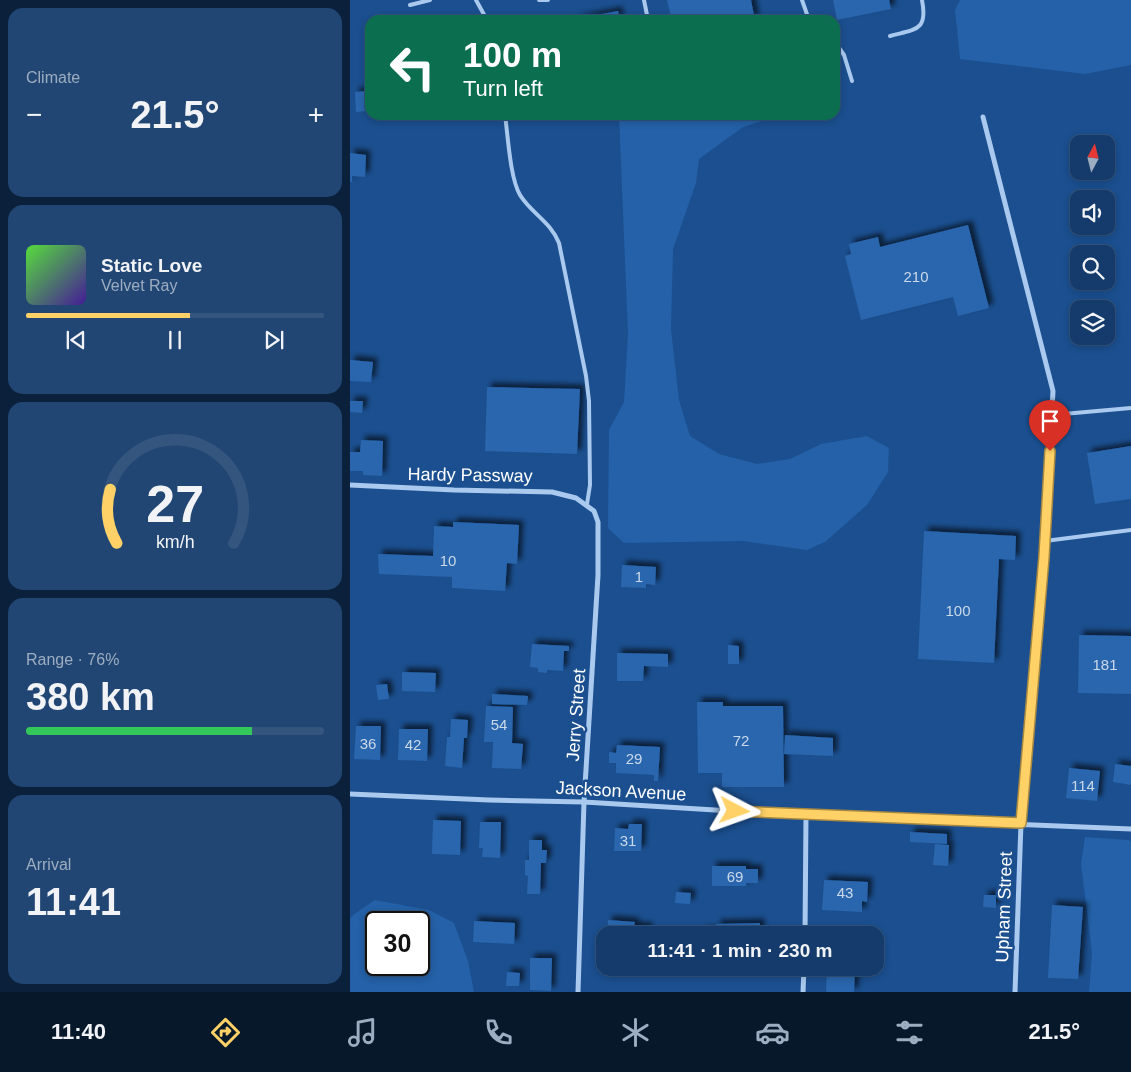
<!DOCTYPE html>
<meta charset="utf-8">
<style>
:root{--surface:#143b6b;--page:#214673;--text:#f1f3f6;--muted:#9dadc1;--line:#33557e;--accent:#ffd166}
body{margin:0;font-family:Arial,sans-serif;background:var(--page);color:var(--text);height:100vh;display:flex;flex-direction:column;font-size:19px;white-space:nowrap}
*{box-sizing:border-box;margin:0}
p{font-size:16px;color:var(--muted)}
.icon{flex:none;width:28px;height:28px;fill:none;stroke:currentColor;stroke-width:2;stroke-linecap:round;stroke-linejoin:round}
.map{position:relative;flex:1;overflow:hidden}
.drawer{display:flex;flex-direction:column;gap:8px;padding:8px;background:#0b203b;width:350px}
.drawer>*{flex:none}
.banner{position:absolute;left:15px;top:15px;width:475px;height:105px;border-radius:15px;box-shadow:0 2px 8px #0003,0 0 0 1px var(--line);background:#0b6e4f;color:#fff;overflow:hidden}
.needle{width:32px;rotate:7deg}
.tools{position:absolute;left:720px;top:135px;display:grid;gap:10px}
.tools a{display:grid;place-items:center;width:45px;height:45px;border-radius:10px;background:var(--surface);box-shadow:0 2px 8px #0003,0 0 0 1px var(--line);font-size:25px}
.speed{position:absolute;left:15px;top:911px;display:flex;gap:10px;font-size:25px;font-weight:700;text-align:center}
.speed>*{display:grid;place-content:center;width:65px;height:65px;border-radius:50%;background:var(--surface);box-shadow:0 2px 8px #0003,0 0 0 1px var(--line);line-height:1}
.speed .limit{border:2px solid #111;border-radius:8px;background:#fff;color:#111}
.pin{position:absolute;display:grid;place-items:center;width:42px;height:42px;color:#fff;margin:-51px -21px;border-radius:50% 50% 50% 0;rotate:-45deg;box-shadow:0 0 5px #0007}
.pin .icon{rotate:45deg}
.me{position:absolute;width:55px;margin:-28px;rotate:94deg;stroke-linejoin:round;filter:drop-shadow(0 0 4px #0008)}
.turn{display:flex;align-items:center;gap:18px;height:105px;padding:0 15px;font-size:22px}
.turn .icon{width:65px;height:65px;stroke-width:2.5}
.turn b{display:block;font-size:35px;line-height:42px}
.big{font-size:38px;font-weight:800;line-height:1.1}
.drawer .tile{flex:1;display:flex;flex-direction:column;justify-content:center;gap:8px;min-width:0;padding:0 18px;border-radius:15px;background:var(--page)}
.drawer .dial{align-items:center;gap:0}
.dial svg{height:130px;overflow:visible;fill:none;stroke:var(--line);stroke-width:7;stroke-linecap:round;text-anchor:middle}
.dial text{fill:var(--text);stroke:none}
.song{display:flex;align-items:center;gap:15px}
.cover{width:60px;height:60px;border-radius:8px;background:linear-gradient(135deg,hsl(110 70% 55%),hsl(260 70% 35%))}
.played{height:5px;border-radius:2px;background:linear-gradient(90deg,var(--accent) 55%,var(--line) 55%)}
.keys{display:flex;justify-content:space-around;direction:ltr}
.heat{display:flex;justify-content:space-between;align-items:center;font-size:28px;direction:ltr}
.charge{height:8px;border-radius:4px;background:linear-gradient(90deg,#34c759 76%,var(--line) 0)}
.trip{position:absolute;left:246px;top:926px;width:288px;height:50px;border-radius:15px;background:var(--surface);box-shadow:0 2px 8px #0003,0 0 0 1px var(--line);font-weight:800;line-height:50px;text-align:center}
.dock{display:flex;height:80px;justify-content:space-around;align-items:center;background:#08182b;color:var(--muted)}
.dock .icon{width:35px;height:35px}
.dock .active{color:var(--accent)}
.dock b{font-size:22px;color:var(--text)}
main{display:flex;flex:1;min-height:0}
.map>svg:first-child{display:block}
.green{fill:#2461a8;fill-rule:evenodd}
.building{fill:#2a66ad;filter:url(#shadow)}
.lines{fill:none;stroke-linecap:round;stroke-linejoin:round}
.lane{stroke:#a9c9ee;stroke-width:4}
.street{stroke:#a9c9ee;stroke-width:5}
.route-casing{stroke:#a68842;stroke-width:12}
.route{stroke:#ffd166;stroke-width:9}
.labels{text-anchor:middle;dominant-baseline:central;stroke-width:5;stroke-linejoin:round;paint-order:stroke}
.number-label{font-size:15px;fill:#cad9ea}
.street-label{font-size:18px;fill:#fff;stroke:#1b4f8f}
</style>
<main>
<section class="drawer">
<div class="tile"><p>Climate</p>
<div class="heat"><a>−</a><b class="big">21.5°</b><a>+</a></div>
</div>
<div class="tile">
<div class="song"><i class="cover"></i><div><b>Static Love</b><p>Velvet Ray</p></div></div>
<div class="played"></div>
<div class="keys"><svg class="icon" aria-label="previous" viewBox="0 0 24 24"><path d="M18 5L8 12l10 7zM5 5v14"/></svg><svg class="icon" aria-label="pause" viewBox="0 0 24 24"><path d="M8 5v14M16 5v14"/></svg><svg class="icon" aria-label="next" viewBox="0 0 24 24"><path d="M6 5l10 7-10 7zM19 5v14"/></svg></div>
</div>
<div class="tile dial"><svg viewBox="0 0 100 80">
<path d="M14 69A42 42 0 1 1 86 69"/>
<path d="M14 69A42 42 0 0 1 10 36" stroke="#ffd166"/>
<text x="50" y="56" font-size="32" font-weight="700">27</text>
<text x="50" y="72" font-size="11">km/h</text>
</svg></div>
<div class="tile"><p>Range · 76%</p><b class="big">380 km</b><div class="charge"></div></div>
<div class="tile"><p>Arrival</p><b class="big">11:41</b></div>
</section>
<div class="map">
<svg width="781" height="992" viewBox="0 0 781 992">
<defs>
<filter id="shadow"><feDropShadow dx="4.5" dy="-4.5" stdDeviation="2.5" flood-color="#0009"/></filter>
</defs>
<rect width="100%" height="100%" fill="#1b4f8f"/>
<path class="green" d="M610 0H781V65L735 74 610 59 605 10Z
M269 115H431L393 127 349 159 346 183 323 249 321 330 329 400 340 436 369 454 407 464 440 459 471 444 517 436 539 448 538 472 517 505 475 542 457 550 393 541 274 543 258 528 259 430 274 402 278 333Z
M735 837 779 840 781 842V992H739L742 953 731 864Z
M25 900 79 910 104 923 118 961 124 992H0V919L3 915ZM26 922H69V965H26Z"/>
<path class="building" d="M317 0H401L405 20H322Z
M483 0H539L541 9 487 20Z
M268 11 270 20H225V19Z
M16 91 17 111 6 112 5 92Z
M0 153 16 155 15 177 2 176V182H0Z
M618 225 639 308 608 316 603 297 511 320 495 256 501 254 499 244 528 237 530 247Z
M0 360 23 362 21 382 0 381Z
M137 387 230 389 227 454 135 451Z
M0 401H13L12 413 0 412Z
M11 440 33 441 32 476 13 475V471H0V452H10Z
M781 446V499L745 504 737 453Z
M103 522 169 525 167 564 157 563 155 591 102 588V577L29 574 28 554 83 556 84 526 103 527Z
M574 531 666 536 665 560 649 559 644 663 568 659Z
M272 565 306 567 305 585 296 584V588L271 587Z
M729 635 781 636V694L728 693Z
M182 644 219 646V651H214L213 671 197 670V673L188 672V668L180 667Z
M378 645 389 646V664H378Z
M267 653 318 654V667L294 666 293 681H267Z
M52 672 86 673 85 692 52 691Z
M37 684 39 699 28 700 26 685Z
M142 694 178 696 177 705 142 704Z
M347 702H373V706H433L434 787H372V773H348Z
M136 706 163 707 162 743 173 744 171 769 142 768 143 742H134Z
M101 719 118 720 117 738H114L112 768 95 766 97 737H100Z
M6 726H31L30 760 4 759Z
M49 729H78L77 761 48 760Z
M435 735 483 738V756L434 754Z
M267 745 310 747 308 781H304V775L266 773V763H259V752L266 753Z
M765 764 781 766V785L763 782Z
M719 768 750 771 747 801 716 798Z
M83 820 111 821 110 855 82 854Z
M130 822H151L150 858 132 857 133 848H129Z
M279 824H292L291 851H264L265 828 278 829Z
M560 832 597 834V844L560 842Z
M179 840H192V850H197L196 863H191L190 894H177L178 876 175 875V860H179Z
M585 844 599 845 598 866 583 865Z
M362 866H396V869H408V883H396V886H362Z
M474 880 518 882 517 902 512 901V912L472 910Z
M326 892 341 893 340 904 325 903Z
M634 895H646V908L633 907Z
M702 905 733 907 728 979 698 978Z
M258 920 285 922 284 926 298 927V935H257Z
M124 921 165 923 164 944 123 942Z
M410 923V935H350V931H367L366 924Z
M180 958H202L201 991 180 990Z
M477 969 505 971 504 992H476Z
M157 972 170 973 169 986H156Z"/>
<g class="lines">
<path class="lane" d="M126 0 137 20
M189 0H198
M294 0 298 20
M452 0 459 20
M60 5 80 0
M540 36C566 29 578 31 572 0
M485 42 494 55 502 81
M155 115C158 136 160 178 170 195 181 213 201 222 209 243L236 376 239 401 240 485 237 504
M702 415 781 408
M695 541 781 530"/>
<path class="street" d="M633 117 703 391 694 557 671 823 665 992
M0 485 104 490 202 492 226 498 244 511 248 522V575L234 802 228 992
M0 794 139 800 234 802 449 815 781 829
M455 935 456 815
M453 992 454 968"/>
</g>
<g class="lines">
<g class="route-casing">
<path id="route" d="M385 811 671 823 694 557 700 451"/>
</g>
<use href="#route" class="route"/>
</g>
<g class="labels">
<g class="number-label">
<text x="566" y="276">210</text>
<text x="98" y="560">10</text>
<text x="289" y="576">1</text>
<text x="608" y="610">100</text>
<text x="755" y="664">181</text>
<text x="149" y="724">54</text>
<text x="391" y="740">72</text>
<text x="18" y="743">36</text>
<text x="63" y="744">42</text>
<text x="284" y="758">29</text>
<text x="733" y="785">114</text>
<text x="278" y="840">31</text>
<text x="385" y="876">69</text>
<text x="495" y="892">43</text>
</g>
<g class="street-label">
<text transform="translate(120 475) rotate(1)">Hardy Passway</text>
<text transform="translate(226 715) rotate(-86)">Jerry Street</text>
<text transform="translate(271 791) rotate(3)">Jackson Avenue</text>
<text transform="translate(654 907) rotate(-88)">Upham Street</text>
</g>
</g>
</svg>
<div class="tools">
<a><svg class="needle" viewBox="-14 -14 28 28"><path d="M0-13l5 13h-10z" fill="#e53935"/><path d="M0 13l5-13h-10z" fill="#9dadc1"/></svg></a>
<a><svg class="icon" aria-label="sound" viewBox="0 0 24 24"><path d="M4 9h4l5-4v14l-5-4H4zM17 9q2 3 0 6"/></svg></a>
<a><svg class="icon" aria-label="search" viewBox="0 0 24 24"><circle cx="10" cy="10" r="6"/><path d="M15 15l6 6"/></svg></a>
<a><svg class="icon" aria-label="layers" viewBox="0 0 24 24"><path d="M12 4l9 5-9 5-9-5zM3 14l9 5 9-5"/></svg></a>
</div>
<div class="speed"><div class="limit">30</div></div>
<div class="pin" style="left:700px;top:451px;background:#d93025"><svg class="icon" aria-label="arrive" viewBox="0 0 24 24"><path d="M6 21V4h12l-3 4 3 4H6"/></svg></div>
<svg class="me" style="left:385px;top:811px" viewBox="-20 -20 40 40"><path d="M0-17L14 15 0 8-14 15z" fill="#ffd166" stroke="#fff" stroke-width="4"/></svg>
<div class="trip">11:41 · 1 min · 230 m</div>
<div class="banner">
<div class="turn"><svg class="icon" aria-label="left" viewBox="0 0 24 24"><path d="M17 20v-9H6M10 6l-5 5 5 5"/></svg><div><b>100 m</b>Turn left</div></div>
</div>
</div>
</main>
<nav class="dock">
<b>11:40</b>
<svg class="icon active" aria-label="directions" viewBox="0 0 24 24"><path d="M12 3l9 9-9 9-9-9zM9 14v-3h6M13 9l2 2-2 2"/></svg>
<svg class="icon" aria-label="music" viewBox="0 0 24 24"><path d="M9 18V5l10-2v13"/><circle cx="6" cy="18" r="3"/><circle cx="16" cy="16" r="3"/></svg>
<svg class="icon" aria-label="phone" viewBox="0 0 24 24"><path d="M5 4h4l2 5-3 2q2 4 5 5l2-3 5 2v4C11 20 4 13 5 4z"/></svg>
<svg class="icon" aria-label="climate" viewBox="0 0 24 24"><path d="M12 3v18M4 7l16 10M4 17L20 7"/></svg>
<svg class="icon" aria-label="car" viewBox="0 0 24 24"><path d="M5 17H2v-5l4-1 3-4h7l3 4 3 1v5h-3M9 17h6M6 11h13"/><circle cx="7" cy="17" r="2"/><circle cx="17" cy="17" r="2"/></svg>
<svg class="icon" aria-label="filters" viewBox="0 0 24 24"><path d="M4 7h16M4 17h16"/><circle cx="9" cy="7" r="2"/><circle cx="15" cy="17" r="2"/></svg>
<b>21.5°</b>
</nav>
